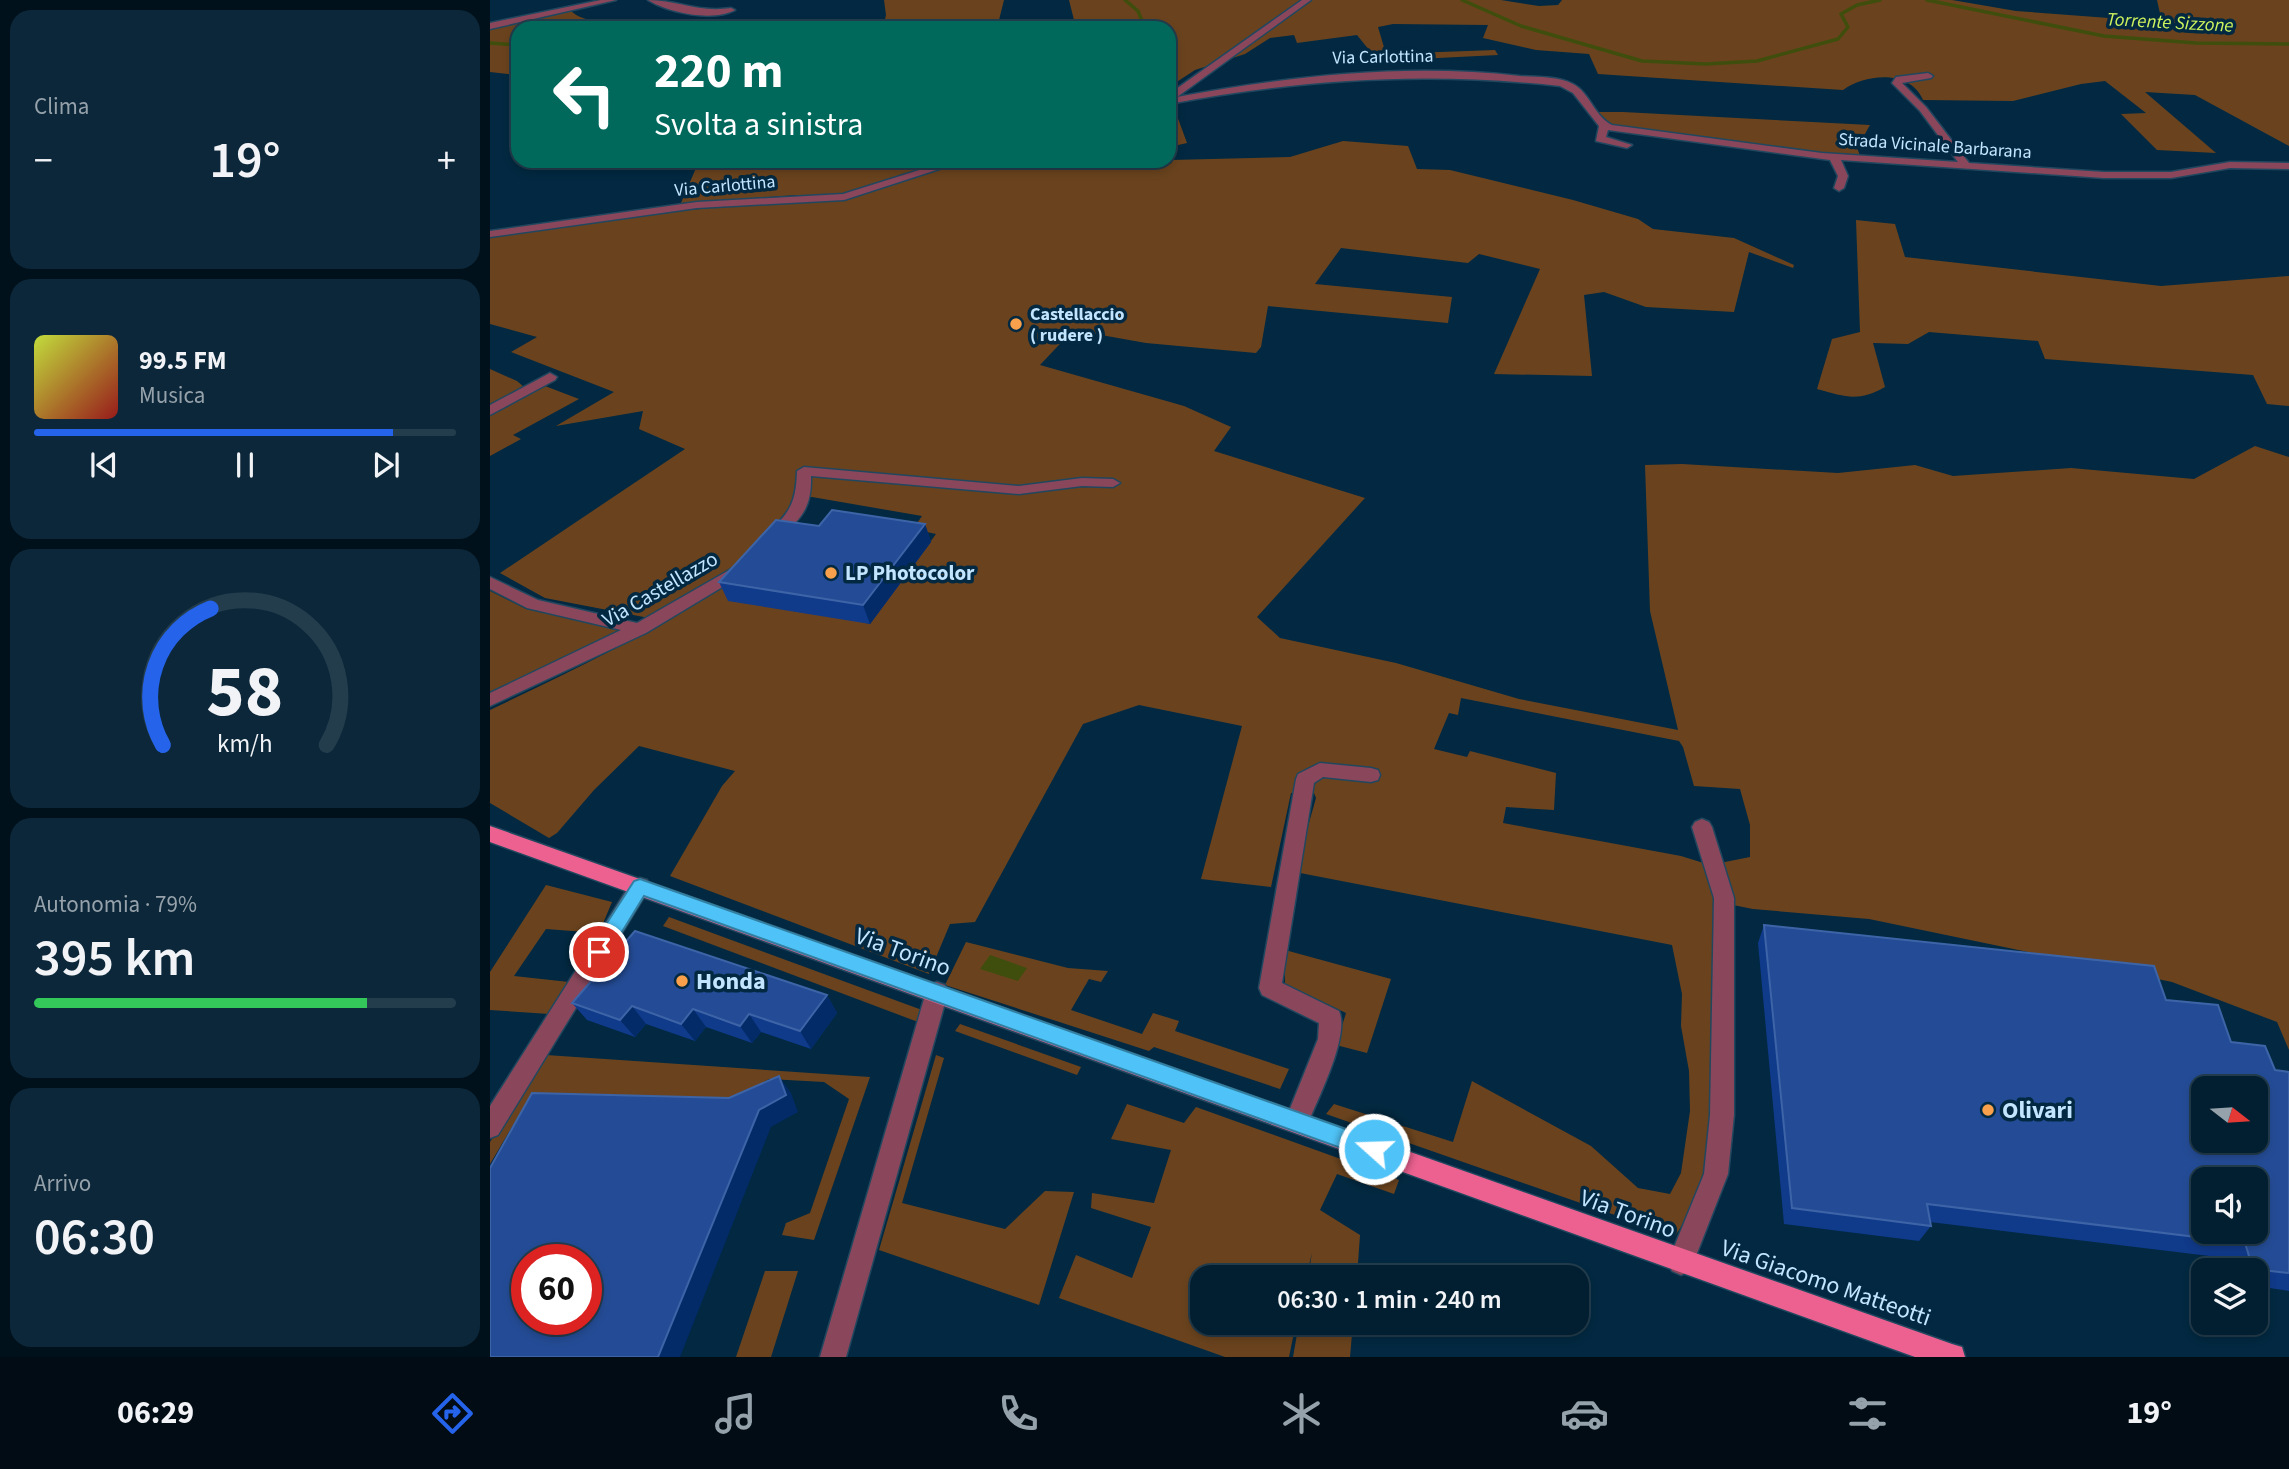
<!DOCTYPE html>
<html lang="it">
<meta charset="utf-8">
<style>
:root{--surface:#021f31;--page:#0c2739;--text:#f1f3f6;--muted:#96a2ab;--line:#233d4d;--accent:#2563eb}
body{margin:0;font-family:"Source Sans 3",sans-serif;background:var(--page);color:var(--text);height:100vh;display:flex;flex-direction:column;font-size:26px;white-space:nowrap}
*{box-sizing:border-box;margin:0}
p{font-size:23px;color:var(--muted)}
.icon{flex:none;width:38px;height:38px;fill:none;stroke:currentColor;stroke-width:2;stroke-linecap:round;stroke-linejoin:round}
.map{position:relative;flex:1;overflow:hidden}
.drawer{display:flex;flex-direction:column;gap:10px;padding:10px;background:#01111b;width:490px}
.drawer>*{flex:none}
.banner{position:absolute;left:21px;top:21px;width:665px;height:147px;border-radius:21px;box-shadow:0 4px 10px #0003,0 0 0 2px var(--line);background:#00695c;color:#fff;overflow:hidden}
.needle{width:46px;rotate:107deg}
.fabs{position:absolute;left:1701px;top:1076px;display:grid;gap:14px}
.fabs a{display:grid;place-items:center;width:77px;height:77px;border-radius:14px;background:var(--surface);box-shadow:0 4px 10px #0003,0 0 0 2px var(--line);font-size:35px}
.speed{position:absolute;left:21px;top:1244px;display:flex;gap:14px;font-size:35px;font-weight:700;text-align:center}
.speed>*{display:grid;place-content:center;width:91px;height:91px;border-radius:50%;background:var(--surface);box-shadow:0 4px 10px #0003,0 0 0 2px var(--line);line-height:1}
.speed .limit{border:10px solid #d22;background:#fff;color:#111}
.pin{position:absolute;display:grid;place-items:center;width:60px;height:60px;color:#fff;margin:-30px;border:4px solid #fff;border-radius:50%;box-shadow:0 2px 7px #0007}
.me{position:absolute;width:77px;margin:-38px;rotate:290deg;stroke-linejoin:round;filter:drop-shadow(0 0 5px #0008)}
.turn{display:flex;align-items:center;gap:24px;height:147px;padding:0 28px;font-size:32px}
.turn .icon{width:91px;height:91px;stroke-width:2.5}
.turn b{display:block;font-size:49px;line-height:60px}
.big{font-size:52px;font-weight:600;line-height:1.1}
.drawer .tile{flex:1;display:flex;flex-direction:column;justify-content:center;gap:10px;min-width:0;padding:0 24px;border-radius:21px;background:var(--page)}
.drawer .dial{align-items:center;gap:0}
.dial svg{height:182px;overflow:visible;fill:none;stroke:var(--line);stroke-width:7;stroke-linecap:round;text-anchor:middle}
.dial text{fill:var(--text);stroke:none}
.song{display:flex;align-items:center;gap:21px}
.cover{width:84px;height:84px;border-radius:10px;background:linear-gradient(135deg,hsl(70 70% 55%),hsl(0 70% 35%))}
.played{height:7px;border-radius:4px;background:linear-gradient(90deg,var(--accent) 85%,var(--line) 85%)}
.keys{display:flex;justify-content:space-around;direction:ltr}
.heat{display:flex;justify-content:space-between;align-items:center;font-size:38px;direction:ltr}
.charge{height:10px;border-radius:5px;background:linear-gradient(90deg,#34c759 79%,var(--line) 0)}
.trip{position:absolute;left:700px;top:1265px;width:399px;height:70px;border-radius:21px;background:var(--surface);box-shadow:0 4px 10px #0003,0 0 0 2px var(--line);font-weight:600;line-height:70px;text-align:center}
.tab-bar{display:flex;height:112px;justify-content:space-around;align-items:center;background:#010c14;color:var(--muted)}
.tab-bar .icon{width:49px;height:49px}
.tab-bar .selected{color:var(--accent)}
.tab-bar b{font-size:32px;color:var(--text)}
main{display:flex;flex:1;min-height:0}
.map>svg:first-child{display:block}
.green{fill:#6a431e;fill-rule:evenodd}
.water{fill:#3f4e0c}
.lines{fill:none;stroke-linecap:round;stroke-linejoin:round}
.stream{stroke:#3f4e0c;stroke-width:3.5}
.minor-casing{stroke:#21475f;stroke-width:3}
.major-casing{stroke:#21475f;stroke-width:3}
.minor{fill:#8a475b;fill-rule:evenodd}
.major{fill:#ec6190;fill-rule:evenodd}
.wall{fill:#103a8a}
.shaded-wall{fill:#032b67}
.building{fill:#244c96;stroke:#3d64a7;stroke-width:2;fill-rule:evenodd}
.route{fill:#4fc3f7;stroke:#337fa1;stroke-width:2}
.poi-dot{fill:#f8a04b;stroke:#022941;stroke-width:2.5}
.labels{text-anchor:middle;dominant-baseline:central;stroke-width:7;stroke-linejoin:round;paint-order:stroke}
.far-street-label{font-size:18px;fill:#c3e5ff;stroke:#022941}
.far-poi-label{font-size:18px;font-weight:bold;fill:#c3e5ff;stroke:#022941;text-anchor:start}
.far-water-label{font-size:19px;font-style:italic;fill:#cef35e;stroke:#022941}
.poi-label{font-size:21px;font-weight:bold;fill:#c3e5ff;stroke:#022941;text-anchor:start}
.street-label{font-size:21px;fill:#c3e5ff;stroke:#022941}
.near-street-label{font-size:24px;fill:#c3e5ff;stroke:#022941}
.near-poi-label{font-size:24px;font-weight:bold;fill:#c3e5ff;stroke:#022941;text-anchor:start}
</style>
<main>
<section class="drawer">
<div class="tile"><p>Clima</p>
<div class="heat"><a>−</a><b class="big">19°</b><a>+</a></div>
</div>
<div class="tile">
<div class="song"><i class="cover"></i><div><b>99.5 FM</b><p>Musica</p></div></div>
<div class="played"></div>
<div class="keys"><svg class="icon" aria-label="previous" viewBox="0 0 24 24"><path d="M18 5L8 12l10 7zM5 5v14"/></svg><svg class="icon" aria-label="pause" viewBox="0 0 24 24"><path d="M8 5v14M16 5v14"/></svg><svg class="icon" aria-label="next" viewBox="0 0 24 24"><path d="M6 5l10 7-10 7zM19 5v14"/></svg></div>
</div>
<div class="tile dial"><svg viewBox="0 0 100 80">
<path d="M14 69A42 42 0 1 1 86 69"/>
<path d="M14 69A42 42 0 0 1 35 9" stroke="#2563eb"/>
<text x="50" y="56" font-size="32" font-weight="700">58</text>
<text x="50" y="72" font-size="11">km/h</text>
</svg></div>
<div class="tile"><p>Autonomia · 79%</p><b class="big">395 km</b><div class="charge"></div></div>
<div class="tile"><p>Arrivo</p><b class="big">06:30</b></div>
</section>
<div class="map">
<svg width="1799" height="1357" viewBox="0 0 1799 1357">
<rect width="100%" height="100%" fill="#022941"/>
<path class="green" d="M394 0H514L507 28H393L396 15Z
M579 0H1011L1049 6 1068 5 1072 0H1462L1526 11 1632 19 1673 27 1667 0H1799V146L1705 95 1655 92 1726 153 1667 150 1631 114 1656 113 1615 81 1591 84 1523 101 1433 100C1420 69 1375 74 1353 90L1108 74 1099 54 1046 50 993 38 998 25 903 24 888 27 896 54 1005 50 1008 55 888 61 867 35 807 43 804 35 780 38 755 54 705 70 679 87V28H586Z
M81 11C94 24 134 26 153 28H28V75L0 72V28Z
M682 102 697 143 679 147V103Z
M1099 112H1133L1380 125 1367 148 1371 158 1120 128Z
M853 141 918 146 927 169 960 170 1083 200 1148 219 1163 229 1244 238 1304 265 1303 268 1259 252 1244 312 1156 307 1114 292 1094 295 1102 376 1004 374 1050 269 989 254 978 263 851 248 825 284 962 297 958 323 778 306 771 347 766 353 656 343 583 330 550 365 694 406 741 427 724 451 875 498 767 617 790 638 906 663 1029 699 1188 730 1160 611 1155 465 1192 464 1348 473 1425 465 1463 476 1581 468 1704 479 1765 446 1799 457V1050L1787 1022 1682 982 1379 919 1263 909 1233 903 1217 1171 1206 1204 1185 1236 836 1114 844 1104 963 1142 982 1081 1101 1146 1148 1188 1180 1194 1191 1173 1200 1111 1199 1071 1191 1026 1192 994 1182 945 805 872 826 798 824 793H801L781 887 711 879 752 726 649 705 593 724 485 922 460 924 439 974 180 876 232 786 245 771 149 746 104 790 67 833 59 838 0 803V710C79 672 158 635 232 587L380 624 446 534 423 529 432 516 322 497 311 498 266 546 242 568 203 595 159 618 55 598 10 573 195 449 149 429 153 411 66 426 124 392 21 352 47 337 0 324V237L200 210 285 202 343 201 475 161H648L658 169 681 160 800 157ZM971 698 1189 741 1193 747 1204 786 1250 789 1260 825V857L1220 865 1191 856 1013 823 1016 807 1064 810 1066 773 980 751 977 757 944 749 959 713 968 715Z
M209 161H466L355 195H307L191 203Z
M1366 220 1405 224 1415 257 1671 286 1799 276V406L1777 404 1763 375 1555 359 1548 341 1439 332 1418 344 1383 343 1395 387C1368 402 1356 397 1327 389L1342 339 1370 332Z
M0 369 27 381 34 387 0 406Z
M55 386 89 399 23 435 31 439 0 456V415Z
M0 591 36 609 123 628 132 633 0 693Z
M56 885 122 902 109 933 56 929 24 976 79 982 59 1014 0 1010V972Z
M179 917 432 1010 428 1022 173 926Z
M476 942 578 968 618 971 611 982 599 979 581 1010 652 1034 663 1013 689 1021 685 1031 799 1069 790 1089 664 1047 659 1051 455 985Z
M795 950 901 979 877 1053 846 1045 856 1013 795 984Z
M470 1024 591 1067 587 1075 465 1031Z
M56 1055 380 1077 324 1240 292 1235 296 1223 320 1213 359 1099 334 1082 279 1079 245 1099 41 1095 0 1164V1142Z
M446 1055 454 1058 412 1203 515 1229 555 1191 584 1192 549 1305 389 1250Z
M637 1104 694 1123 706 1107 909 1180 904 1194 847 1174 830 1210 870 1235 867 1277H818L822 1253 816 1277 712 1278V1323H806L799 1357H735L569 1298 586 1255 642 1278 661 1227 601 1208 602 1193 664 1203 681 1150 621 1139Z
M275 1271H308L281 1357H246Z
M809 1323H863L860 1357H803Z"/>
<path class="water" d="M500 955 537 968 528 981 490 969Z"/>
<g class="lines">
<path class="stream" d="M635 0 648 11 655 28
M972 0 1031 26 1152 61 1216 64 1267 61 1348 39 1358 27 1351 14 1367 5 1390 0
M1437 0 1614 36 1706 43 1799 44
M0 43 28 45
M679 63V73"/>
<g class="minor-casing">
<path id="minor" d="M111 0H126L0 29V23Z
M158 0C188 0 208 13 241 8L245 10C223 22 179 13 158 0Z
M812 0H821L687 97C800 76 916 63 1030 76 1046 77 1068 76 1083 84 1100 93 1104 116 1122 125L1332 153 1468 162 1430 111 1402 83 1406 77 1438 73 1443 76 1441 78 1412 83 1436 107 1479 163 1614 172H1681L1740 162 1799 163V169L1740 168 1681 178H1614L1351 160 1358 176 1354 188 1349 191 1344 188 1348 176 1340 160 1118 130 1116 137 1142 145 1137 148 1106 141 1109 126 1083 93 1070 86C936 71 812 79 679 104V94Z
M458 161H474L354 200 207 208 0 237V231L207 202 353 194Z
M60 373 67 377 65 380 0 415V405Z
M314 467 529 486 592 478 623 479 630 483 623 487 592 486 529 494 321 476C322 508 311 519 288 539H278L275 536 278 533C300 512 306 503 307 471Z
M248 565 256 570 254 574 156 633 0 706V693L131 630 37 608 0 589V577L48 600 147 623Z
M830 763 881 768 888 770 890 775 888 780 881 782 833 777 824 783 792 983 849 1011C860 1035 829 1096 819 1121L815 1129 807 1132 799 1129 795 1121 828 1039 829 1023 772 995 769 988 806 779 808 774Z
M1212 819 1219 822 1222 827 1244 898V1115L1238 1174 1200 1271 1191 1275 1182 1271 1178 1262 1214 1174 1220 1115 1224 898 1202 827 1205 822Z
M150 878 157 880 160 886 157 892 8 1135 0 1138V1106L143 880Z
M447 982 455 985 458 992 356 1357H330L436 992 439 985Z"/>
</g>
<g class="major-casing">
<path id="major" d="M0 826 1462 1344 1472 1347 1475 1357H1425L0 842Z"/>
</g>
<use href="#minor" class="minor"/>
<use href="#major" class="major"/>
</g>
<path class="wall" d="M435 524 441 542 380 624 238 601 229 582 329 526Z
M1274 925 1676 1000 1785 1070 1799 1072V1291L1766 1286V1270H1740L1736 1258 1440 1222 1441 1226 1429 1241 1294 1224 1268 943Z
M337 995 347 1013 321 1049 271 1032 262 1043 216 1027 205 1041 156 1024 145 1037 97 1020 82 1003Z"/>
<path class="shaded-wall" d="M435 524 441 542 380 624 373 605Z
M337 995 347 1013 321 1049 310 1031Z
M142 1006 156 1024 145 1037 130 1020Z
M203 1009 216 1027 205 1041 191 1024Z
M259 1014 271 1032 262 1043 250 1026Z
M289 1076 301 1093 308 1112 281 1127 190 1357H168L269 1110Z"/>
<path class="building" d="M342 510 435 524 373 605 229 582 286 520 329 526Z
M1274 925 1664 966 1676 1000 1728 1005 1741 1042 1775 1046 1785 1070 1799 1072V1273L1763 1269 1755 1243 1437 1204 1441 1226 1302 1208ZM1713 1088H1766V1141H1713ZM1713 1180H1766V1232H1713Z
M145 931 337 995 310 1031 259 1014 250 1026 203 1009 191 1024 142 1006 130 1020 82 1003Z
M289 1076 296 1095 269 1110 168 1357H0V1168L42 1093 239 1098ZM37 1260H96V1320H37Z"/>
<path class="route" d="M150 879 884 1139 891 1142 895 1149 891 1157 884 1160 154 896 116 958 109 960 102 958 100 952 102 946 144 881Z"/>
<g class="poi-dot">
<circle cx="526" cy="324" r="7"/>
<circle cx="341" cy="573" r="7"/>
<circle cx="192" cy="981" r="7"/>
<circle cx="1498" cy="1110" r="7"/>
</g>
<g class="labels">
<g class="far-street-label">
<text transform="translate(893 57) rotate(-1)">Via Carlottina</text>
<text transform="translate(1445 146) rotate(4)">Strada Vicinale Barbarana</text>
<text transform="translate(235 186) rotate(-5)">Via Carlottina</text>
</g>
<g class="far-poi-label">
<text x="540" y="314">Castellaccio<tspan x="540" dy="21">( rudere )</tspan></text>
</g>
<g class="far-water-label">
<text transform="translate(1680 23) rotate(3)">Torrente Sizzone</text>
</g>
<g class="poi-label">
<text x="355" y="573">LP Photocolor</text>
</g>
<g class="street-label">
<text transform="translate(170 589) rotate(-30)">Via Castellazzo</text>
</g>
<g class="near-street-label">
<text transform="translate(413 952) rotate(20)">Via Torino</text>
<text transform="translate(1138 1214) rotate(20)">Via Torino</text>
<text transform="translate(1336 1283) rotate(19)">Via Giacomo Matteotti</text>
</g>
<g class="near-poi-label">
<text x="206" y="981">Honda</text>
<text x="1512" y="1110">Olivari</text>
</g>
</g>
</svg>
<div class="fabs">
<a><svg class="needle" viewBox="-14 -14 28 28"><path d="M0-13l5 13h-10z" fill="#e53935"/><path d="M0 13l5-13h-10z" fill="#96a2ab"/></svg></a>
<a><svg class="icon" aria-label="sound" viewBox="0 0 24 24"><path d="M4 9h4l5-4v14l-5-4H4zM17 9q2 3 0 6"/></svg></a>
<a><svg class="icon" aria-label="layers" viewBox="0 0 24 24"><path d="M12 4l9 5-9 5-9-5zM3 14l9 5 9-5"/></svg></a>
</div>
<div class="speed"><div class="limit">60</div></div>
<div class="pin" style="left:109px;top:952px;background:#d93025"><svg class="icon" aria-label="arrive" viewBox="0 0 24 24"><path d="M6 21V4h12l-3 4 3 4H6"/></svg></div>
<svg class="me" style="left:884px;top:1149px" viewBox="-20 -20 40 40"><circle r="17" fill="#4fc3f7" stroke="#fff" stroke-width="3"/><path d="M0-11L8 9 0 5-8 9z" fill="#fff"/></svg>
<div class="trip">06:30 · 1 min · 240 m</div>
<div class="banner">
<div class="turn"><svg class="icon" aria-label="left" viewBox="0 0 24 24"><path d="M17 20v-9H6M10 6l-5 5 5 5"/></svg><div><b>220 m</b>Svolta a sinistra</div></div>
</div>
</div>
</main>
<nav class="tab-bar">
<b>06:29</b>
<svg class="icon selected" aria-label="directions" viewBox="0 0 24 24"><path d="M12 3l9 9-9 9-9-9zM9 14v-3h6M13 9l2 2-2 2"/></svg>
<svg class="icon" aria-label="music" viewBox="0 0 24 24"><path d="M9 18V5l10-2v13"/><circle cx="6" cy="18" r="3"/><circle cx="16" cy="16" r="3"/></svg>
<svg class="icon" aria-label="phone" viewBox="0 0 24 24"><path d="M5 4h4l2 5-3 2q2 4 5 5l2-3 5 2v4C11 20 4 13 5 4z"/></svg>
<svg class="icon" aria-label="climate" viewBox="0 0 24 24"><path d="M12 3v18M4 7l16 10M4 17L20 7"/></svg>
<svg class="icon" aria-label="car" viewBox="0 0 24 24"><path d="M5 17H2v-5l4-1 3-4h7l3 4 3 1v5h-3M9 17h6M6 11h13"/><circle cx="7" cy="17" r="2"/><circle cx="17" cy="17" r="2"/></svg>
<svg class="icon" aria-label="filters" viewBox="0 0 24 24"><path d="M4 7h16M4 17h16"/><circle cx="9" cy="7" r="2"/><circle cx="15" cy="17" r="2"/></svg>
<b>19°</b>
</nav>
